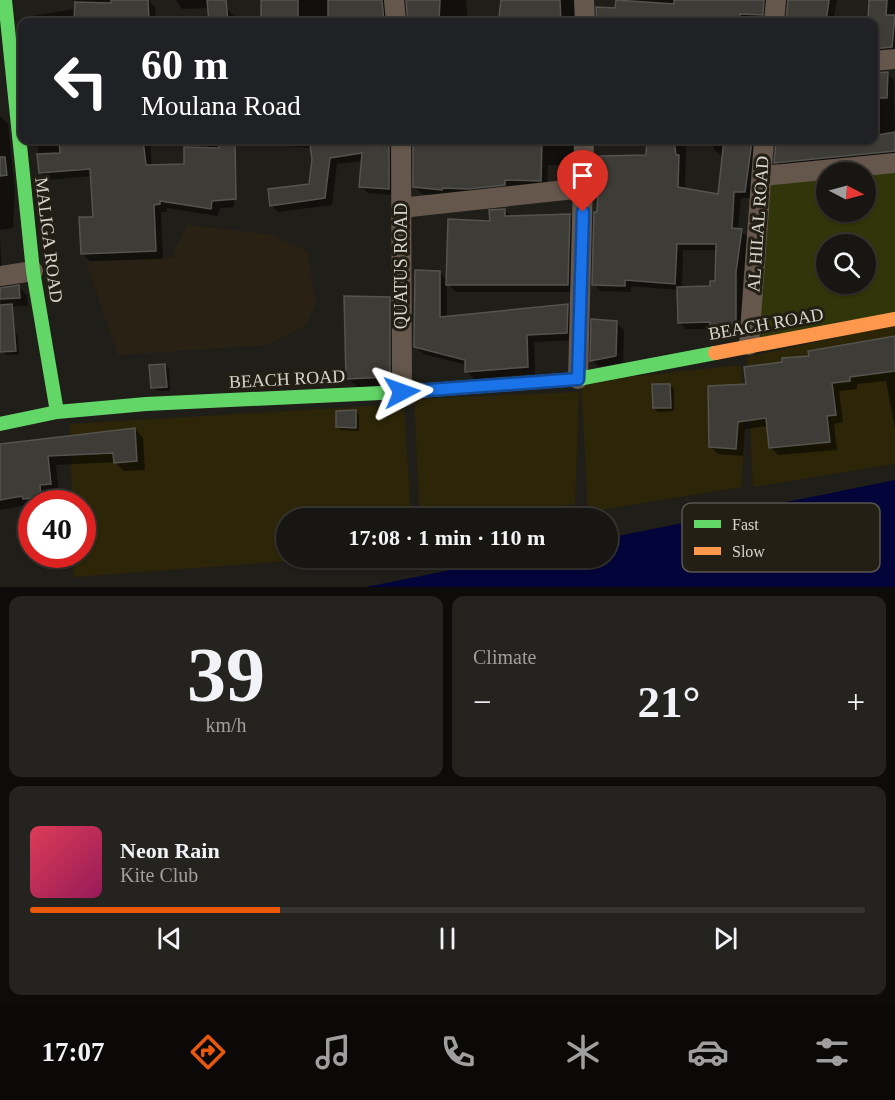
<!DOCTYPE html>
<meta charset="utf-8">
<style>
:root{--surface:#181612;--page:#252320;--text:#f1f3f6;--muted:#9f9f9f;--line:#363532;--accent:#ea580c}
body{margin:0;font-family:"Times New Roman",serif;background:var(--page);color:var(--text);height:100vh;display:flex;flex-direction:column;font-size:22px;white-space:nowrap}
*{box-sizing:border-box;margin:0}
p{font-size:20px;color:var(--muted)}
.icon{flex:none;width:33px;height:33px;fill:none;stroke:currentColor;stroke-width:2;stroke-linecap:round;stroke-linejoin:round}
.map{position:relative;height:587px;overflow:hidden}
.side{display:flex;flex-direction:column;gap:9px;padding:9px;background:#0d0c0a;flex:1}
.side>*{flex:none}
.hud{position:absolute;left:18px;top:18px;width:860px;height:126px;border-radius:12px;box-shadow:0 2px 4px #0004,0 0 0 2px var(--line);background:#202124;color:#fff;overflow:hidden}
.needle{width:39px;rotate:96deg}
.controls{position:absolute;left:816px;top:162px;display:grid;gap:12px}
.controls a{display:grid;place-items:center;width:60px;height:60px;border-radius:50%;background:var(--surface);box-shadow:0 2px 4px #0004,0 0 0 2px var(--line);font-size:30px}
.speed{position:absolute;left:18px;top:490px;display:flex;gap:12px;font-size:30px;font-weight:700;text-align:center}
.speed>*{display:grid;place-content:center;width:78px;height:78px;border-radius:50%;background:var(--surface);box-shadow:0 2px 4px #0004,0 0 0 2px var(--line);line-height:1}
.speed .limit{border:9px solid #d22;background:#fff;color:#111}
.pin{position:absolute;display:grid;place-items:center;width:51px;height:51px;color:#fff;margin:-62px -26px;border-radius:50% 50% 50% 0;rotate:-45deg;box-shadow:0 0 6px #0007}
.pin .icon{rotate:45deg}
.me{position:absolute;width:66px;margin:-33px;rotate:86deg;stroke-linejoin:round;filter:drop-shadow(0 0 4px #0008)}
.turn{display:flex;align-items:center;gap:21px;height:126px;padding:0 24px;font-size:27px}
.turn .icon{width:78px;height:78px;stroke-width:2.5}
.turn b{display:block;font-size:42px;line-height:51px}
.big{font-size:45px;font-weight:600;line-height:1.1}
.side .tile{flex:1;display:flex;flex-direction:column;justify-content:center;gap:9px;min-width:0;padding:0 21px;border-radius:12px;background:var(--page)}
.side .dial{align-items:center;gap:0}
.dial b{font-size:78px;line-height:1}
.song{display:flex;align-items:center;gap:18px}
.cover{width:72px;height:72px;border-radius:9px;background:linear-gradient(135deg,hsl(350 70% 55%),hsl(330 70% 35%))}
.played{height:6px;border-radius:3px;background:linear-gradient(90deg,var(--accent) 30%,var(--line) 30%)}
.keys{display:flex;justify-content:space-around;direction:ltr}
.heat{display:flex;justify-content:space-between;align-items:center;font-size:33px;direction:ltr}
.side .tiles{flex:1;display:grid;gap:9px;grid-template-columns:1fr 1fr}
.tile:last-child{grid-column:span 2}
.trip{position:absolute;left:276px;top:508px;width:342px;height:60px;border-radius:30px;background:var(--surface);box-shadow:0 2px 4px #0004,0 0 0 2px var(--line);font-weight:600;line-height:60px;text-align:center}
.menu{display:flex;height:96px;justify-content:space-around;align-items:center;background:#0a0907;color:var(--muted)}
.menu .icon{width:42px;height:42px}
.menu .selected{color:var(--accent)}
.menu b{font-size:27px;color:var(--text)}
.map>svg:first-child{display:block}
.built{fill:#292214}
.green{fill:#303609;fill-rule:evenodd}
.sand{fill:#2c2507}
.water{fill:#03053a}
.shadow{fill:#0007;fill-rule:evenodd}
.building{fill:#3d3c37;stroke:#55534e;stroke-width:1.5}
.lines{fill:none;stroke-linecap:round;stroke-linejoin:round}
.street{stroke:#65574c;stroke-width:20}
.fast{stroke:#63d668;stroke-width:14}
.slow{stroke:#ff974d;stroke-width:14}
.route-casing{stroke:#114b97;stroke-width:15}
.route{stroke:#1a73e8;stroke-width:10}
.labels{text-anchor:middle;dominant-baseline:central;stroke-width:6;stroke-linejoin:round;paint-order:stroke}
.street-label{font-size:18px;fill:#d8d5cf;stroke:#231f14}
.key{fill:#231f14;stroke:#59564c;stroke-width:1.5}
.key-label{font-size:16px;fill:#d8d5cf}
</style>
<div class="map">
<svg width="895" height="587" viewBox="0 0 895 587">
<rect width="100%" height="100%" fill="#201e18"/>
<path class="built" d="M187 225 272 235 307 251 316 305 305 326 267 345 118 355 86 262 174 257 175 249Z"/>
<path class="green" d="M895 163V319L749 345 762 176ZM826 172H866V212H826ZM826 244H866V284H826Z"/>
<path class="sand" d="M895 325V464L753 487 747 357Z
M741 365 744 431 742 487 588 512 581 382Z
M579 392 575 504 484 519H420L414 399Z
M404 404 411 519H286V558H328L74 577 73 555H82V504H72L70 424Z"/>
<path class="water" d="M895 480V587H366L510 558H608V538Z"/>
<path class="shadow" d="M76 0H148L155 7 156 22H25L24 17 76 9Z
M176 0H227V7H225L234 16V22H211L209 8 182 9Z
M263 0H392L390 22H262Z
M407 0H466L468 22H408Z
M503 0H581L579 20 500 22Z
M617 0H775L769 21 596 22 598 8 617 9Z
M788 0H837L833 22H787Z
M871 0H895V54L873 58V22H856H869Z
M873 73H887L894 80 895 158 783 169 776 162V140H873Z
M0 116 8 124 15 191 13 228 0 230Z
M37 140H150L152 166 185 165 208 149V140H236L234 207 220 208 218 216 167 208V212H161L163 259 90 261 82 253 95 218 92 176 48 180 40 172Z
M266 140H400L395 195 368 193 361 186 363 161 337 164 332 205 278 212 271 205 310 185 313 159 312 148 271 144Z
M414 140H581L578 166 548 165 547 187 449 197 422 194 415 187Z
M648 140H762L751 198H741L738 230 748 237 743 280V333H718L714 329H686L680 322 679 290 631 286V292L601 291 594 284 647 156ZM686 145H714V150L724 158 720 195 685 190ZM683 250H717V283L711 288 682 289Z
M505 210 512 217 570 215 577 223 576 292H456L447 283V318L567 305 575 313 574 340 534 342 535 374 474 379 467 371V365L423 354 415 346 439 272 448 281 491 223Z
M0 238 2 274 0 277Z
M19 287 27 295 28 306 1 307 0 288Z
M389 299 405 315V392L364 394 348 378Z
M617 323 624 330 623 363 599 367 592 360Z
M14 332 18 336 19 355H6L2 351Z
M895 339V429L886 381 857 384V389L839 391 843 422 834 424 837 450 778 455 770 447 768 426 745 429 743 456 718 454 710 446 748 386 784 363Z
M165 365 169 369 170 391H157L153 387Z
M670 385 674 389V411L658 412 654 408Z
M356 411 359 415V431L341 430 337 427Z
M135 429 143 438 145 470 124 471 115 462 56 465 59 492 48 494 50 504H32L0 510V447Z"/>
<path class="building" d="M111 0H148L149 20 74 21 75 2 111 3Z
M207 0H226L228 22H209Z
M261 0H298V17H261Z
M328 0H382L384 22H328Z
M406 0H440L439 22H408Z
M501 0H560L561 22 499 17Z
M616 0 674 4V0H764L763 15 740 14 739 22H597L596 7 615 8Z
M788 0H829L826 22H786Z
M869 0H887L886 15H895L892 47 873 49V22L868 21Z
M888 72 887 98H873V73Z
M895 132V151L774 163 776 140H806V143L873 140V136Z
M59 140H143L146 165 184 164V147L219 148V140H235L236 199 212 201 211 209 160 201V204L154 205 156 251 81 254 79 217H93L90 169 39 173 37 154 60 153Z
M377 140H389V189L359 187 362 153 330 158 325 198 270 206 268 189 309 184 312 159 310 145 334 142 377 146Z
M413 140H542L541 181 505 180V185L468 189 443 188 442 190 413 187Z
M647 140H674L676 155H679L678 187 718 194 724 140 752 141 745 192H734L732 228 742 229 736 272V327H710V322L678 323 677 287 710 286V281H715L716 244H677L675 284 625 280V286L592 285 594 212H597L600 156 646 155Z
M0 157H5L7 175 0 176Z
M505 209V216L570 214 568 285H446L448 219 490 221 489 210Z
M415 270 440 271V317L568 304 567 333 527 335 528 367 465 372V360L414 347Z
M19 285 20 298 0 299V288Z
M344 296 390 297V377L346 379Z
M12 304 16 351 0 352V305Z
M591 319 617 321 616 356 590 361Z
M895 336V371L850 377V381L832 383 836 415 827 416 830 442 769 448 766 418 738 422 736 449 709 447 708 386 746 384 744 367 782 362V358L809 356 808 351Z
M165 364 167 387 151 388 149 365Z
M652 384H670L671 408H653Z
M356 410V428L336 427V411Z
M135 428 137 461 114 463 113 453 48 456 51 484 40 485 41 497 23 499 22 496 0 500V444Z"/>
<g class="lines">
<path class="street" d="M394 0 396 22
M584 0 585 22
M774 22 776 0
M873 61 895 59
M401 140 402 392
M762 176 895 163
M401 208 584 188
M0 276 33 271
M749 345 764 140
M578 379 584 140"/>
<path class="fast" d="M5 0 33 271 57 412
M0 424 57 412 146 404 402 392 578 379 715 353"/>
<path class="slow" d="M715 353 895 319"/>
</g>
<g class="lines">
<g class="route-casing">
<path id="route" d="M402 392 578 379 583 212"/>
</g>
<use href="#route" class="route"/>
</g>
<g class="labels">
<g class="street-label">
<text transform="translate(758 224) rotate(-86)">AL HILAL ROAD</text>
<text transform="translate(49 240) rotate(83)">MALIGA ROAD</text>
<text transform="translate(401 266) rotate(-90)">QUATUS ROAD</text>
<text transform="translate(766 324) rotate(-10)">BEACH ROAD</text>
<text transform="translate(287 379) rotate(-3)">BEACH ROAD</text>
</g>
</g>
<rect x="682" y="503" width="198" height="69" rx="9" class="key"/>
<rect x="694" y="520" width="27" height="8" fill="#63d668"/>
<rect x="694" y="547" width="27" height="8" fill="#ff974d"/>
<g class="key-label">
<text x="732" y="530">Fast</text>
<text x="732" y="557">Slow</text>
</g>
</svg>
<div class="controls">
<a><svg class="needle" viewBox="-14 -14 28 28"><path d="M0-13l5 13h-10z" fill="#e53935"/><path d="M0 13l5-13h-10z" fill="#9f9f9f"/></svg></a>
<a><svg class="icon" aria-label="search" viewBox="0 0 24 24"><circle cx="10" cy="10" r="6"/><path d="M15 15l6 6"/></svg></a>
</div>
<div class="speed"><div class="limit">40</div></div>
<div class="pin" style="left:583px;top:212px;background:#d93025"><svg class="icon" aria-label="arrive" viewBox="0 0 24 24"><path d="M6 21V4h12l-3 4 3 4H6"/></svg></div>
<svg class="me" style="left:402px;top:392px" viewBox="-20 -20 40 40"><path d="M0-17L14 15 0 8-14 15z" fill="#1a73e8" stroke="#fff" stroke-width="4"/></svg>
<div class="trip">17:08 · 1 min · 110 m</div>
<div class="hud">
<div class="turn"><svg class="icon" aria-label="left" viewBox="0 0 24 24"><path d="M17 20v-9H6M10 6l-5 5 5 5"/></svg><div><b>60 m</b>Moulana Road</div></div>
</div>
</div>
<section class="side">
<div class="tiles">
<div class="tile dial"><b>39</b><p>km/h</p></div>
<div class="tile"><p>Climate</p>
<div class="heat"><a>−</a><b class="big">21°</b><a>+</a></div>
</div>
<div class="tile">
<div class="song"><i class="cover"></i><div><b>Neon Rain</b><p>Kite Club</p></div></div>
<div class="played"></div>
<div class="keys"><svg class="icon" aria-label="previous" viewBox="0 0 24 24"><path d="M18 5L8 12l10 7zM5 5v14"/></svg><svg class="icon" aria-label="pause" viewBox="0 0 24 24"><path d="M8 5v14M16 5v14"/></svg><svg class="icon" aria-label="next" viewBox="0 0 24 24"><path d="M6 5l10 7-10 7zM19 5v14"/></svg></div>
</div>
</div>
</section>
<nav class="menu">
<b>17:07</b>
<svg class="icon selected" aria-label="directions" viewBox="0 0 24 24"><path d="M12 3l9 9-9 9-9-9zM9 14v-3h6M13 9l2 2-2 2"/></svg>
<svg class="icon" aria-label="music" viewBox="0 0 24 24"><path d="M9 18V5l10-2v13"/><circle cx="6" cy="18" r="3"/><circle cx="16" cy="16" r="3"/></svg>
<svg class="icon" aria-label="phone" viewBox="0 0 24 24"><path d="M5 4h4l2 5-3 2q2 4 5 5l2-3 5 2v4C11 20 4 13 5 4z"/></svg>
<svg class="icon" aria-label="climate" viewBox="0 0 24 24"><path d="M12 3v18M4 7l16 10M4 17L20 7"/></svg>
<svg class="icon" aria-label="car" viewBox="0 0 24 24"><path d="M5 17H2v-5l4-1 3-4h7l3 4 3 1v5h-3M9 17h6M6 11h13"/><circle cx="7" cy="17" r="2"/><circle cx="17" cy="17" r="2"/></svg>
<svg class="icon" aria-label="filters" viewBox="0 0 24 24"><path d="M4 7h16M4 17h16"/><circle cx="9" cy="7" r="2"/><circle cx="15" cy="17" r="2"/></svg>
</nav>
